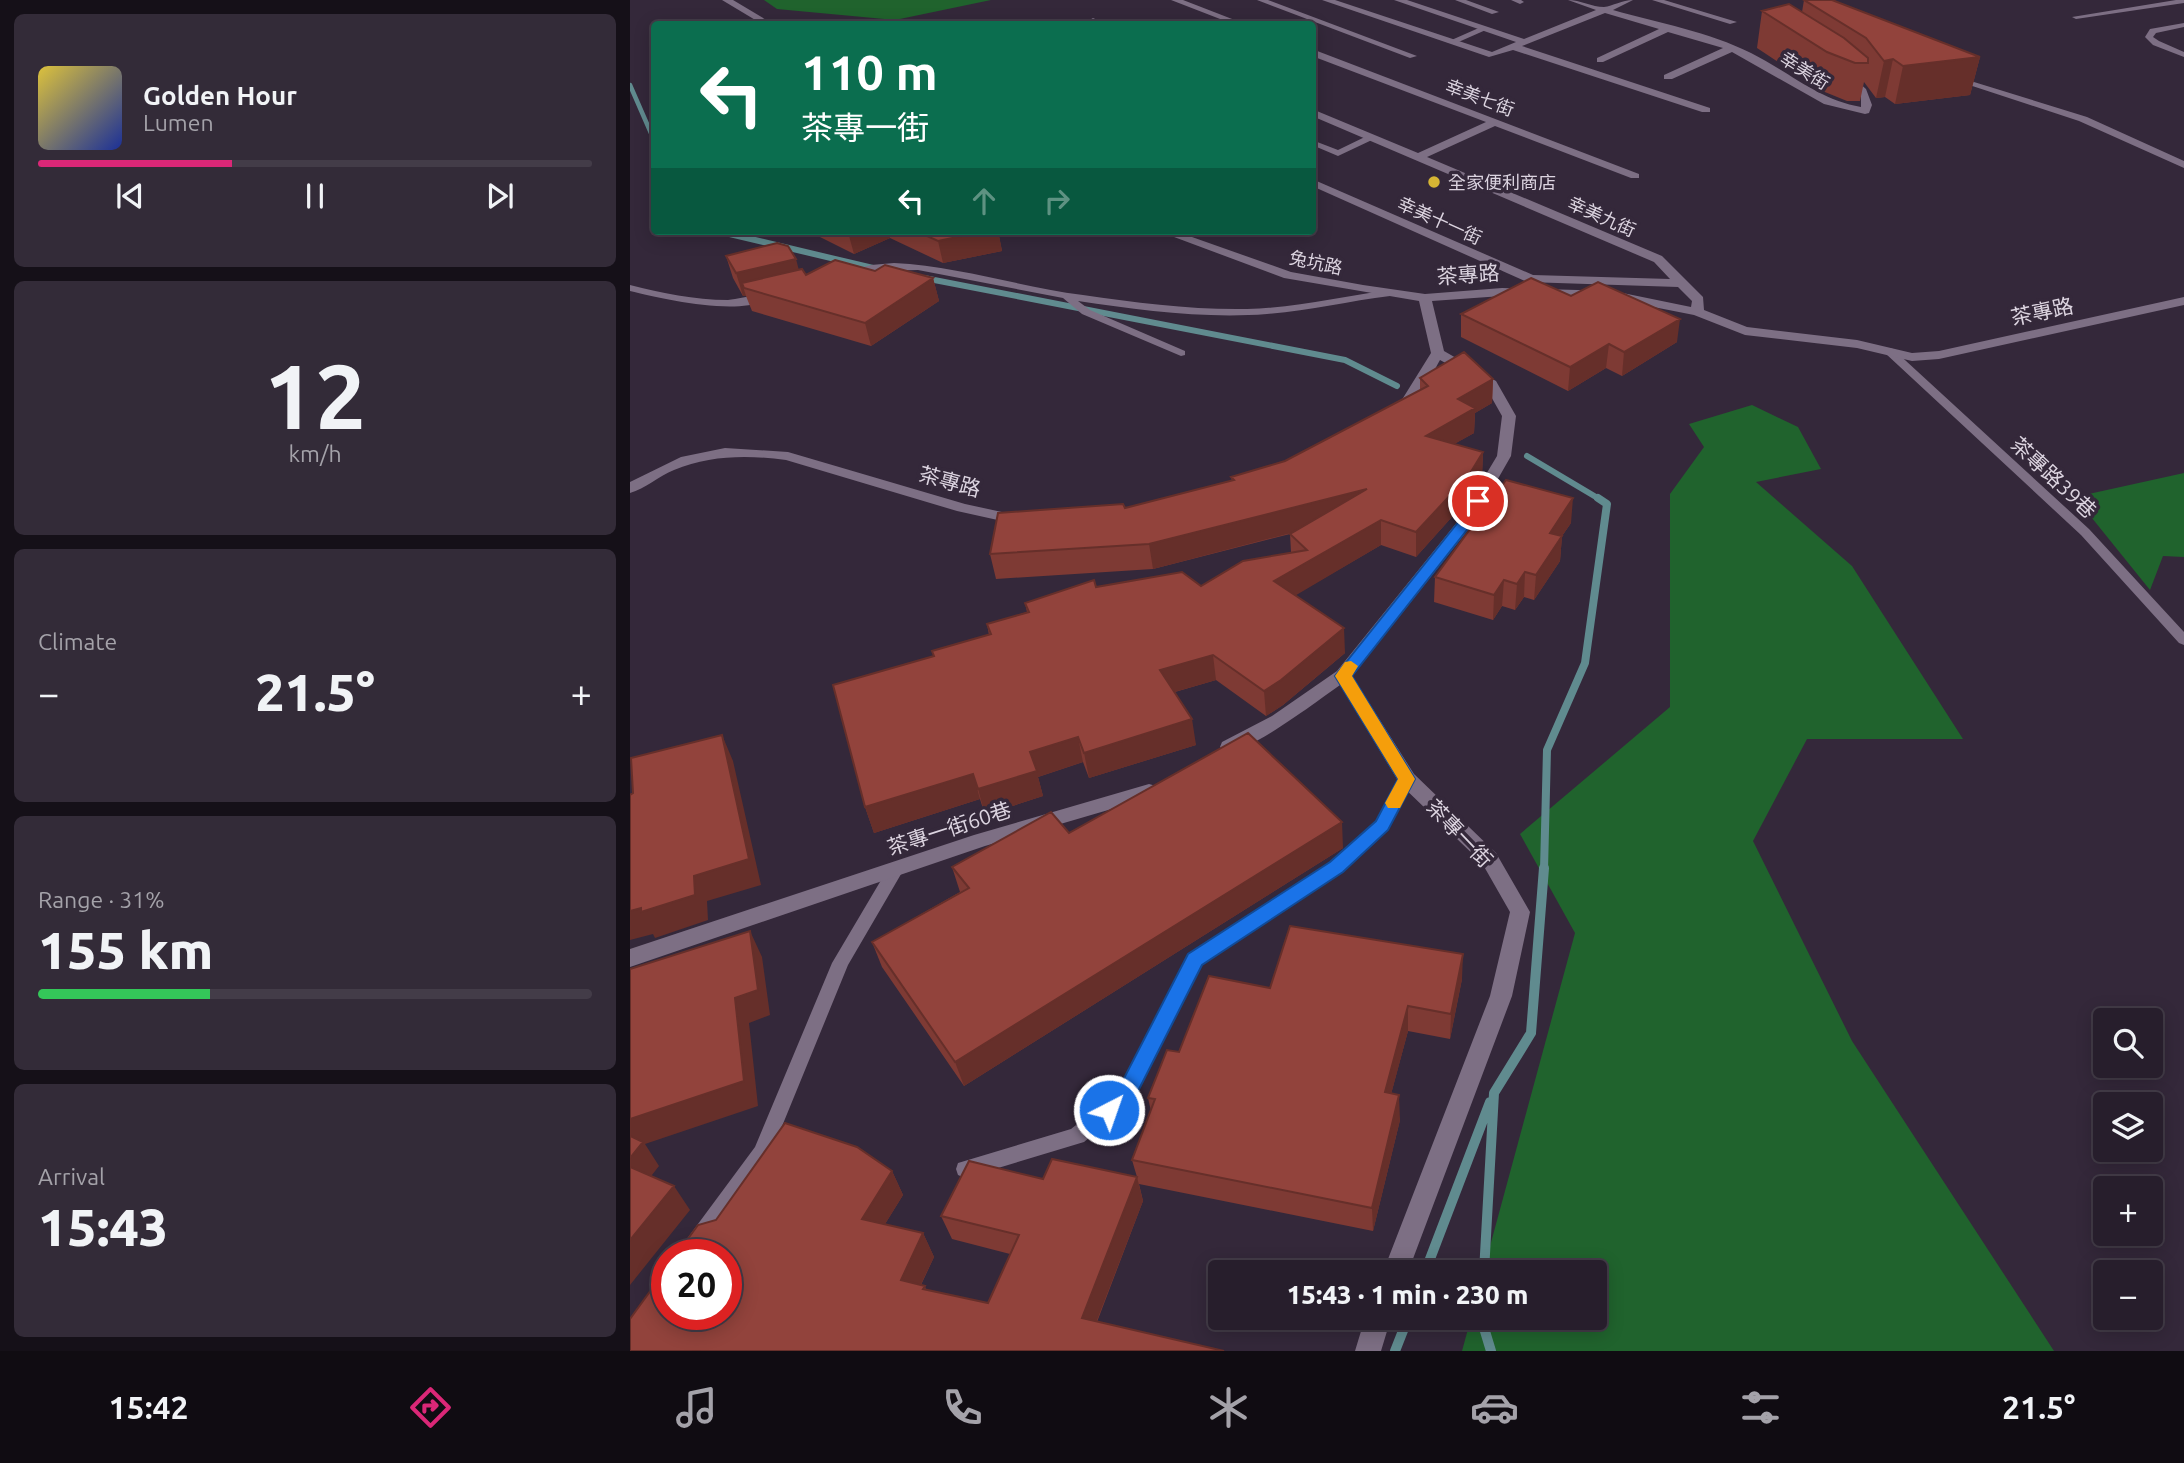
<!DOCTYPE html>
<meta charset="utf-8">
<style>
:root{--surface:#271e2c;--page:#332b38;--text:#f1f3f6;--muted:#a4a2a9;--line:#433c48;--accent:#db2777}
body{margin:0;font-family:Ubuntu,"Noto Sans TC",sans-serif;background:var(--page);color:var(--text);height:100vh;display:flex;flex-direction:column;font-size:26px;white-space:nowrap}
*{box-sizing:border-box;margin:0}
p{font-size:23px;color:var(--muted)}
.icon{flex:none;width:38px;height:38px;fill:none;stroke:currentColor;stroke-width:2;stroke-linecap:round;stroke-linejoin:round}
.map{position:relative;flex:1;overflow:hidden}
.details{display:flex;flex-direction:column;gap:14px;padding:14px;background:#151018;width:630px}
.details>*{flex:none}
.guide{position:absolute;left:21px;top:21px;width:665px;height:214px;border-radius:7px;box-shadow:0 4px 18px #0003,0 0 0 2px var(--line);background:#0b6e4f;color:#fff;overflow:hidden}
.fabs{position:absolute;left:1463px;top:1008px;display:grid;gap:14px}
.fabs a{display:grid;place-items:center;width:70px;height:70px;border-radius:7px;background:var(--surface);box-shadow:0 4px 18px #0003,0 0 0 2px var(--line);font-size:35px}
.speed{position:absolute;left:21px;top:1239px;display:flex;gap:14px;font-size:35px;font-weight:700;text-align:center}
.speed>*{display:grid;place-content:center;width:91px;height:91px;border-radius:50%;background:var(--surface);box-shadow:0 4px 18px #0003,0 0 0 2px var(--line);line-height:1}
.speed .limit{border:10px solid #d22;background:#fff;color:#111}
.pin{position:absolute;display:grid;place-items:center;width:60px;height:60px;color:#fff;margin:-30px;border:4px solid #fff;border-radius:50%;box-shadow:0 2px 7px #0007}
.me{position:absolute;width:77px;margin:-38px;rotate:41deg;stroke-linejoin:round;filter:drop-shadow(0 0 5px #0008)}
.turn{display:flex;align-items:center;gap:24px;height:147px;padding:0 35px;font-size:32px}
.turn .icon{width:91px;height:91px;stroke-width:2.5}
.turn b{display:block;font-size:49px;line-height:60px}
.lanes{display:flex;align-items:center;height:66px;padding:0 35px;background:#0003;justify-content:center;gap:35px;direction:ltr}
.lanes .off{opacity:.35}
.big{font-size:52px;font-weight:800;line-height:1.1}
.details .widget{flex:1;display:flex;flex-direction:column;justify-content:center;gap:10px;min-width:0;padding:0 24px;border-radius:10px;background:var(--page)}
.details .dial{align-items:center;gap:0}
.dial b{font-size:91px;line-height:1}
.song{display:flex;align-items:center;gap:21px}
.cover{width:84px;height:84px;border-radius:10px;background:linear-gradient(135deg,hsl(50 70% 55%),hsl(230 70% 35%))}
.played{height:7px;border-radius:4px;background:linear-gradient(90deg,var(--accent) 35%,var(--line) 35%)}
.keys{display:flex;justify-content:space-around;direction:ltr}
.heat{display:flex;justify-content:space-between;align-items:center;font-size:38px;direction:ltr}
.charge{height:10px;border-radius:5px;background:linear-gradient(90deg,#34c759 31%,var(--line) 0)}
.trip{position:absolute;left:578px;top:1260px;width:399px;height:70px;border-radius:7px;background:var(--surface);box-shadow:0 4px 18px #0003,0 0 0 2px var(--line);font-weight:800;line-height:70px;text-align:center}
.dock{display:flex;height:112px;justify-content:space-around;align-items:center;background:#100c12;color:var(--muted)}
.dock .icon{width:49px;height:49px}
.dock .on{color:var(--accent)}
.dock b{font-size:32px;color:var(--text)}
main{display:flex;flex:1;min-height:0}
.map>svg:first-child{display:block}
.forest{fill:#20632d}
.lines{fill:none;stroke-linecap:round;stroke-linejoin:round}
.stream-far3{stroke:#608b8f;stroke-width:4.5}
.stream-far2{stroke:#608b8f;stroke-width:6}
.stream-far1{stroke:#608b8f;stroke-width:8}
.stream{stroke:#608b8f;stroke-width:10}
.service{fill:#7d6f84;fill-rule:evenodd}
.minor{fill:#7d6f84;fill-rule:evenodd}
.wall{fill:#7e3a34}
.shaded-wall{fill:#662f2a}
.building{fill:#92433c;stroke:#662f2a;stroke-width:2}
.route{fill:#1a73e8;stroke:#114b97;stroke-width:2}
.slow{fill:#f59e0b}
.poi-dot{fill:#d6b534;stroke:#34283a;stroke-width:2.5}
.labels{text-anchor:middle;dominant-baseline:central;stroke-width:7;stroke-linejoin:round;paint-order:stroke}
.far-street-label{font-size:18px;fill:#dcd4e0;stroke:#34283a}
.far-poi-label{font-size:18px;fill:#dcd4e0;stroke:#34283a;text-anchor:start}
.street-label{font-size:21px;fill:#dcd4e0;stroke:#34283a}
</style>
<main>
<section class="details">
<div class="widget">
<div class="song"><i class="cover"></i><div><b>Golden Hour</b><p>Lumen</p></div></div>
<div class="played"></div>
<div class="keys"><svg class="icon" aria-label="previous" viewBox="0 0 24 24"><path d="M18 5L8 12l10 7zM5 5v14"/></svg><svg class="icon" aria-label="pause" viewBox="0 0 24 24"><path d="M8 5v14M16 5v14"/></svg><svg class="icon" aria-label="next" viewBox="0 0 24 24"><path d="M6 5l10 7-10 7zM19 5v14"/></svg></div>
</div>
<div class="widget dial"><b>12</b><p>km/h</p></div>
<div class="widget"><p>Climate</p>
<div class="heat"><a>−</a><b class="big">21.5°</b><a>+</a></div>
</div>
<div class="widget"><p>Range · 31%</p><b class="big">155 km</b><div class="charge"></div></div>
<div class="widget"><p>Arrival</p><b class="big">15:43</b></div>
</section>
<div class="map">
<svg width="1554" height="1351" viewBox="0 0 1554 1351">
<rect width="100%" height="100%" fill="#34283a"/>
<path class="forest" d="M134 0H361L265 20 147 9Z
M1122 405 1168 427 1191 469 1126 482 1222 566 1333 739H1177L1123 841 1222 1041 1424 1351H832L841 1318H964V1272H853L945 933 890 834 1040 707V494L1074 447 1059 424Z
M1554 473V557L1533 556 1520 590 1445 497Z"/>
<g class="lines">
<path class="stream-far3" d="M0 85 24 140"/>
<path class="stream-far2" d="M87 231 243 268
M294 278 715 360 767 386
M897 456 971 500"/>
<path class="stream-far1" d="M914 870 917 750 955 663 977 504 968 498"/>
<path class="stream" d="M795 1272 860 1102
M854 1272 864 1093 901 1033 914 868
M851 1318 861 1351
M765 1351 778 1318"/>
<path class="service" d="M627 0H638L787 56 780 58Z
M825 0H836L869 12 862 14Z
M881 0H891L894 2 890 4Z
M1022 0H1034L1107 22 1100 24Z
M1546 0H1554V3L1446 19 1442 17Z
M1554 23V27L1526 33 1523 37 1529 41 1554 52V57L1523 45 1515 37 1520 29Z
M851 27 858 29 824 44 817 42Z
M741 134 745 137 744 139 708 156 682 145V140L708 150Z
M264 263C328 266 390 287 453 295 507 303 563 310 617 309 665 308 713 296 760 290L765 293 760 296C719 301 678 311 637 314 575 319 509 310 448 301L460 310 555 351V355L551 356 452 314 433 298 288 270 241 271 218 276 213 273 241 265Z
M0 285C32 293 64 300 98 300 110 299 131 292 140 298 111 317 33 299 0 291Z
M1259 348 1263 349 1459 529 1554 632V645L1549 643 1451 535 1255 353V349Z
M777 773 782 775 785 779 757 830 712 871 571 965 501 1103 454 1142 335 1178 328 1175 326 1169 328 1163 441 1129 489 1091 559 955 700 863 746 822 772 775Z
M266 863 272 865 274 869 218 965 139 1158 67 1255H45L125 1147 202 963 260 865Z"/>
<path class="minor" d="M92 0H103L143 24H132Z
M541 0H553L615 24H603Z
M692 0H705L862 52 886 42 764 0H777L894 39 966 10 938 0C950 0 962 7 974 7 983 6 992 0 1003 0L983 10C1029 23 1079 32 1121 53 1159 72 1189 100 1231 107V95L1210 76 1219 74 1236 89 1242 105 1239 113 1235 114 1194 104 1102 52 1042 79H1034V75L1093 48 1038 32 973 62H967V58L1029 29 975 13 892 46 1080 108V112H1072L883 50 859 57Z
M463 18 476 24 460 23 458 21Z
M682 49 1009 174V178H1001L865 126 797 157 1032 256 1073 297 1074 310 1117 327 1227 340 1282 353 1309 351 1554 297V305L1309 359 1282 361 1227 348 1115 335 1064 315 983 299 872 296 802 301 814 351 866 381 886 416 881 456 841 526 722 676 784 774 866 853 900 912 882 996 778 1272H753L860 996 880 912 852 863 770 784 710 685C690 699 613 758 592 752L590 747 592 742 642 716 707 671 828 521 867 456 872 416 854 384 810 360C800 377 784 418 760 414L758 411 773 398 801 353 789 301 654 278 528 231H545L661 272 733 285 795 294 872 288 983 291 1061 307 1062 301 1048 287 897 282 682 186V179L903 275 1040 279 1024 262 682 116V109L788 153 856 122 682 56Z
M1318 74 1457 117 1554 161V168L1449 121 1318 78Z
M95 448 158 452 335 504 395 517 398 520 390 525 327 511 156 460C118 455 80 455 44 470 29 476 15 489 0 493V482L51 457Z
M519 784 526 786 528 791 526 796 355 846 0 967V949L344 835Z
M735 1318H761L751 1351H725Z"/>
</g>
<path class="wall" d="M1174 0 1350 57 1340 95 1265 104 1255 97 1246 98 1234 82 1230 101H1217L1190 90 1127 48 1132 11 1172 12Z
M178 231H368L372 251 313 263 260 238 224 254Z
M96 256 169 270 176 275 245 271 303 278 309 301 241 346 122 311 116 296H113L103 278Z
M941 296 1047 342 992 376 976 368 938 391 831 337V314Z
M790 378 863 379 862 403 845 413 844 433 824 444 853 452 852 476 838 499 786 557 751 545 665 595 715 653 653 705 636 716 586 680 545 692 566 745 459 778 453 762 408 777 413 796 355 815 350 799 244 833 235 807 359 635 357 624 397 612 395 603 466 587 571 586 661 552 660 534 523 569 366 579 360 554 495 508 602 481 601 477 655 461 790 390Z
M941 523 932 536 930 561 904 600 894 597 885 610 872 606 863 620 804 602 805 577Z
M439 833 713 848 334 1086 252 967 242 942 330 892 322 867Z
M832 979 820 1039 778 1031 761 1094 770 1120 743 1231 509 1184 513 1201 467 1322 0 1351 262 1171 273 1195 255 1224 293 1233 304 1257 291 1285 295 1286 296 1290 358 1303 380 1254 322 1239 311 1216 413 1179 507 1177 502 1160 521 1111 518 1098 549 1052 640 988Z"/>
<path class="shaded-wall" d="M1350 57 1340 95 1265 104 1273 66Z
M1263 59 1255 97 1246 98 1254 61Z
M219 231H258L260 238 224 254 218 232Z
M356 231H368L372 251 313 263 308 241Z
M166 259 172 282 112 283 116 296H113L106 273Z
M303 278 309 301 241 346 235 323Z
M1050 319 1047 342 992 376 994 352Z
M979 344 976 368 938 391 940 367Z
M863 379 862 403 845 413 844 433 796 460V436L828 399Z
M853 452 852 476 838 499 786 557V532Z
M737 489V513L523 569 519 544Z
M943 498 941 523 932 536 930 561 904 600 906 575 920 533Z
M751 520V545L646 607 644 581Z
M895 572 894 597 885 610 887 584Z
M874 580 872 606 863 620 864 595Z
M714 628 715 653 653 705 636 716 634 691Z
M583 655 586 680 534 695 530 670Z
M562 719 566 745 459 778 454 753Z
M92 735 103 761 131 885 77 901 78 920 25 938 23 934 0 940V911L11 908 64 876Z
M448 737 453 762 408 777 413 796 355 815 348 789 400 752Z
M343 774 350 799 244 833 235 807Z
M712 822 713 848 334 1086 325 1062Z
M120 931 132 957 140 1015 119 1023 128 1106 15 1144 29 1166 11 1189 0 1173V1119L105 998Z
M833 954 832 979 820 1039 821 1014Z
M778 1006V1031L755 1117V1092Z
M769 1095 770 1120 743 1231 742 1208Z
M262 1171 273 1195 244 1242 232 1219Z
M507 1177 513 1201 459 1341 452 1318Z
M44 1186 60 1210 0 1285V1240Z
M293 1233 304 1257 282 1303 271 1280Z"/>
<path class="building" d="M1174 0H1202L1350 57 1273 66 1263 59 1254 61 1236 38Z
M1159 4 1214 38 1238 58V63H1225L1197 52 1132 11Z
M286 231H356L308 241Z
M147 243 158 246 166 259 106 273 96 256Z
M205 260 245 271 255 265 303 278 235 323 114 288 112 283 172 269 176 275Z
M901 278 941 296 968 282 1050 319 994 352 979 344 940 367 831 314Z
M834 352 863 379 828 399 845 408 796 436 853 452 839 475 786 532 751 520 644 581 714 628 651 680 634 691 583 655 530 670 562 719 454 753 448 737 400 752 407 771 348 789 343 774 235 807 203 685 304 656 302 651 361 634 357 624 399 612 395 603 464 580 466 587 552 572 571 586 613 561 677 550 660 534 737 489 519 544 360 554 368 513 493 504 495 508 604 480 601 477 655 461 798 386 790 378Z
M876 480 943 498 920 533 932 536 906 575 895 572 887 584 874 580 864 595 805 577Z
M618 733 712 822 325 1062 242 942 339 888 322 867 421 812 439 833Z
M92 735 119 859 64 876 65 895 11 912V908L0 911V795L3 793 1 758Z
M660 926 833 954 821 1014 778 1006 755 1092 769 1095 742 1208 502 1160 525 1099 518 1098 537 1050 549 1052 579 976 640 988Z
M120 931 128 990 105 998 114 1081 0 1119V969Z
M155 1123 227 1147 262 1171 232 1219 293 1233 271 1280 295 1286 293 1289 358 1303 389 1235 311 1216 339 1161 413 1179 422 1159 507 1177 452 1318 594 1351H0V1319L37 1268V1314H96V1255H46L68 1225 86 1220Z
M0 1136 13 1142 0 1158Z
M0 1167 44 1186 0 1240Z"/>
<path class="route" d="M843 498 855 501 840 526 722 676 785 779 758 830 713 872 572 965 502 1103 479 1119 471 1116 468 1110 488 1090 558 954 700 862 746 821 768 779 705 676 829 521Z"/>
<path class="slow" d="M721 661 728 666 722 676 785 779 770 808H758L755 803 768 779 705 676 715 662Z"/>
<circle class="poi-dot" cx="804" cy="182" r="7"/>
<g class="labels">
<g class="far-street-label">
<text transform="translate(1175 70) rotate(32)">幸美街</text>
<text transform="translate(850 97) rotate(21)">幸美七街</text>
<text transform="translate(972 216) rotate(24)">幸美九街</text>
<text transform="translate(810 220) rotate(24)">幸美十一街</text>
<text transform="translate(686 262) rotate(12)">兔坑路</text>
</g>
<g class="far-poi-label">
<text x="818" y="182">全家便利商店</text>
</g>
<g class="street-label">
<text transform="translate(838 274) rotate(-4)">茶專路</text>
<text transform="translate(1412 311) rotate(-12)">茶專路</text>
<text transform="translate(1424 477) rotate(43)">茶專路39巷</text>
<text transform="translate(320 481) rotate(15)">茶專路</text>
<text transform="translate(319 828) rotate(-18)">茶專一街60巷</text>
<text transform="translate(830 833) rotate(46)">茶專一街</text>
</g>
</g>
</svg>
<div class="fabs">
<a><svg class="icon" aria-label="search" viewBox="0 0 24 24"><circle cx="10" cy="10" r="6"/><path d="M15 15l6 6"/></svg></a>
<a><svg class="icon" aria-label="layers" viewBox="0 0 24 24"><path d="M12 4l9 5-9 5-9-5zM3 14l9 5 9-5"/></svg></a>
<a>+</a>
<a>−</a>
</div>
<div class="speed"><div class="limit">20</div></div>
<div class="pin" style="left:848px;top:501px;background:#d93025"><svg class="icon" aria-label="arrive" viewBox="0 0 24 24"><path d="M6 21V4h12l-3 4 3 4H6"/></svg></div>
<svg class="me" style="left:479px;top:1110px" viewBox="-20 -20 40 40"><circle r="17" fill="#1a73e8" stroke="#fff" stroke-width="3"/><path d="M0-11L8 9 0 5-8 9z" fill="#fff"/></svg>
<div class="trip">15:43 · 1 min · 230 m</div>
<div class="guide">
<div class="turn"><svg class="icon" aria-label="left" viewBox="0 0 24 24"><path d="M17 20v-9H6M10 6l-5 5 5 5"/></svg><div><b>110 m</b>茶專一街</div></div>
<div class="lanes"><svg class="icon" aria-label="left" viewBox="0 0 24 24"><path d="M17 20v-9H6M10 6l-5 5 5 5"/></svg><svg class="icon off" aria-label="ahead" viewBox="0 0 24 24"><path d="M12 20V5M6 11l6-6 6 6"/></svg><svg class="icon off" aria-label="right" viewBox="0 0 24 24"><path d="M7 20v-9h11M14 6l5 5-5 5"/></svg></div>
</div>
</div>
</main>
<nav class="dock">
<b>15:42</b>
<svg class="icon on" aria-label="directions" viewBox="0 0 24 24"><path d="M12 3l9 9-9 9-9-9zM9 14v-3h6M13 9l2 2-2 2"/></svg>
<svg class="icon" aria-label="music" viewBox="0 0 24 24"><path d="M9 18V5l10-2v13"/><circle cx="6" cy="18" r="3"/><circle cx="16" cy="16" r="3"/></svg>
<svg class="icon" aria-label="phone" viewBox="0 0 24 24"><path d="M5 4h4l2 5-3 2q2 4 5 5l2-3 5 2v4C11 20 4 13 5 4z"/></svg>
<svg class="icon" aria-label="climate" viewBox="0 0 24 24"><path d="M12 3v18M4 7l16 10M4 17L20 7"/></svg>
<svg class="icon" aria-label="car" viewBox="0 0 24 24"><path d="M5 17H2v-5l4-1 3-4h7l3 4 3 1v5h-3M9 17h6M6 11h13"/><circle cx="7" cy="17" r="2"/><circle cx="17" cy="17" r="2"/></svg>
<svg class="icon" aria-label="filters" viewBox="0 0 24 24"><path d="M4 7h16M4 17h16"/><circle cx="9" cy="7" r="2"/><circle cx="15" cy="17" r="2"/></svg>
<b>21.5°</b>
</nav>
